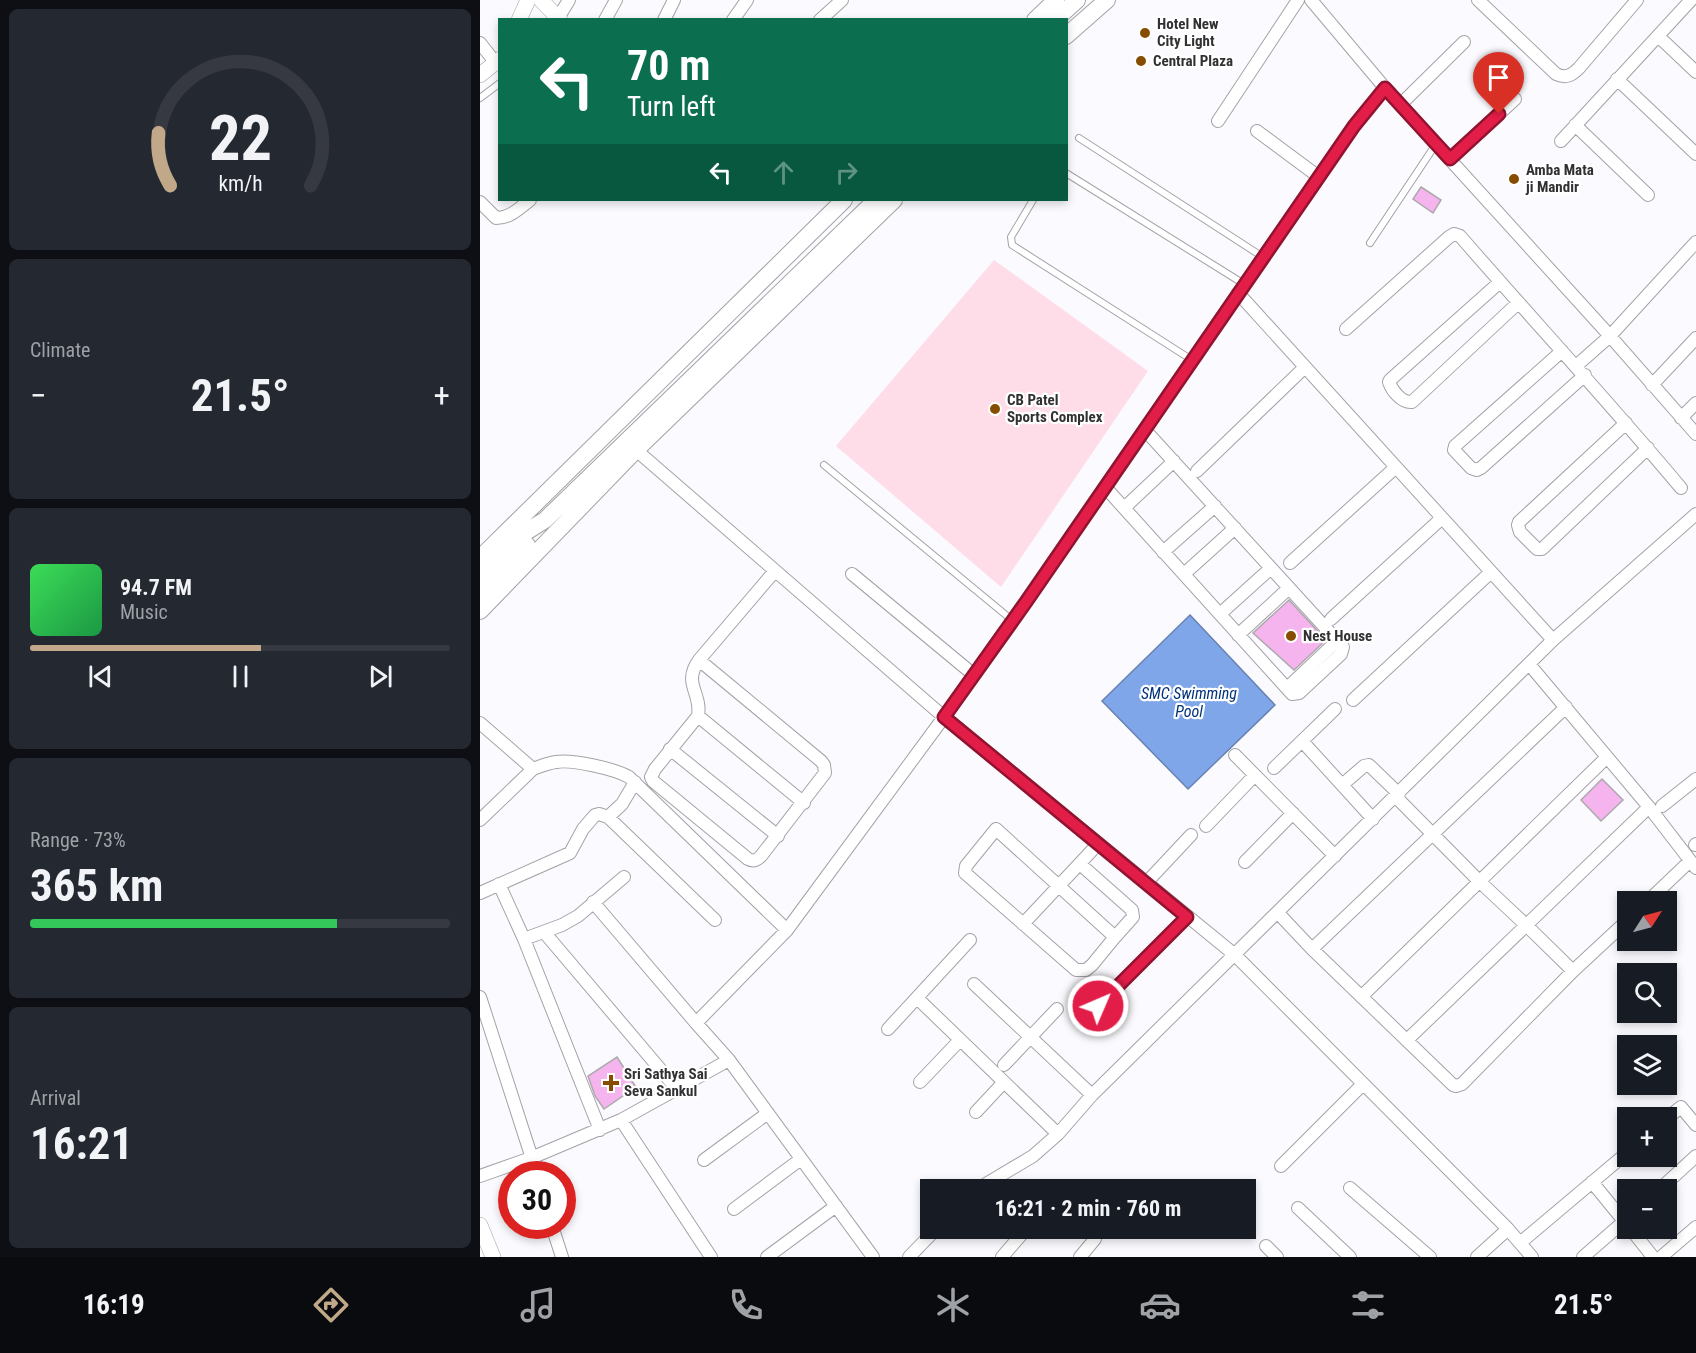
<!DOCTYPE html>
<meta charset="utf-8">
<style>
:root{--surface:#171b24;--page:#242831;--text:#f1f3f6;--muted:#9ea1a6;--line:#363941;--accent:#c1a888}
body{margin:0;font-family:"Roboto Condensed",sans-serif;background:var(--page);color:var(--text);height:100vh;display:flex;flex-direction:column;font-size:22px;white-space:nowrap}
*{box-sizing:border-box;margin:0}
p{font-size:20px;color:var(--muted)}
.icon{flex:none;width:33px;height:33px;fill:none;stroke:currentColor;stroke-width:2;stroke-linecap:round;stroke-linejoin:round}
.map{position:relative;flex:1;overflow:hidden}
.details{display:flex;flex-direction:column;gap:9px;padding:9px;background:#0d0f14;width:480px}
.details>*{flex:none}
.hud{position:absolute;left:18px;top:18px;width:570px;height:183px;border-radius:0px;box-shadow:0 3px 9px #0003;background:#0b6e4f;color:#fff;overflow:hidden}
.needle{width:39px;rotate:54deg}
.buttons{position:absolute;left:1137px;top:891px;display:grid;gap:12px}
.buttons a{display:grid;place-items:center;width:60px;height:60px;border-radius:0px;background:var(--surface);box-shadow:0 3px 9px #0003;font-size:30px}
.speed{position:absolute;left:18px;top:1161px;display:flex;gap:12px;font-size:30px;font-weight:700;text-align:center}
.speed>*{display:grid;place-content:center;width:78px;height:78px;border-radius:50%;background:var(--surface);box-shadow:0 3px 9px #0003;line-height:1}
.speed .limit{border:9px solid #d22;background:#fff;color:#111}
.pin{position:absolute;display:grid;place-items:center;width:51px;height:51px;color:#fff;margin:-62px -26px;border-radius:50% 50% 50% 0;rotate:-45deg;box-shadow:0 0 6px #0007}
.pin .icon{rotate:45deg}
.me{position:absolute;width:66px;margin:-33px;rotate:45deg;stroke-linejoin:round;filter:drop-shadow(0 0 4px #0008)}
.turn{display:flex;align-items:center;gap:21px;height:126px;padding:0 30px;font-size:27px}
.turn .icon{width:78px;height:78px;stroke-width:2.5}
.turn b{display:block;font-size:42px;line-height:51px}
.lanes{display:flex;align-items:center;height:57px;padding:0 30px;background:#0003;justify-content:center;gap:30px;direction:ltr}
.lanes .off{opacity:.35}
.big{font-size:45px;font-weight:700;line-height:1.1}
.details .widget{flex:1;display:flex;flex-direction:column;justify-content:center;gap:9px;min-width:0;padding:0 21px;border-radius:9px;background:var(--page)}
.details .dial{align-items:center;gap:0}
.dial svg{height:156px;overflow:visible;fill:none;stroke:var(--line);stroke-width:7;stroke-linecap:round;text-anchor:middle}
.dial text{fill:var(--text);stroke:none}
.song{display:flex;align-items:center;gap:18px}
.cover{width:72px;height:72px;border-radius:9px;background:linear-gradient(135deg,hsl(130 70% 55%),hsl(140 70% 35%))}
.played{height:6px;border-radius:3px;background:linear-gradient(90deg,var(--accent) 55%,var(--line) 55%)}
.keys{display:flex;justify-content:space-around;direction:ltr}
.heat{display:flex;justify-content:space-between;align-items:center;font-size:33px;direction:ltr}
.charge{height:9px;border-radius:4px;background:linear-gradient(90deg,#34c759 73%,var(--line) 0)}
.trip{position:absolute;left:440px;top:1179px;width:336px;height:60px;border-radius:0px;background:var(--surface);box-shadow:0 3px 9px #0003;font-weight:700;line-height:60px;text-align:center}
.menu{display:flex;height:96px;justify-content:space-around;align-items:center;background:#090b0e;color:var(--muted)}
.menu .icon{width:42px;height:42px}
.menu .active{color:var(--accent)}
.menu b{font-size:27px;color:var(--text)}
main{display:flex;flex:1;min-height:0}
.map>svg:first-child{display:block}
.green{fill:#fedde9}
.water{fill:#7fa6e8;stroke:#6883b1;stroke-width:1.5}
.building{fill:#f5b4ee;stroke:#aca9ac;stroke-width:1.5}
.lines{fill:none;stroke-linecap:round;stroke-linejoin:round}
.service-casing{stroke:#a4a2a6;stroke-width:8}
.minor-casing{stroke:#a4a2a6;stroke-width:14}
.tertiary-casing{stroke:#a4a2a6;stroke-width:16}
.secondary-casing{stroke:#a4a2a6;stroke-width:18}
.service{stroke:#fff;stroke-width:6}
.minor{stroke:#fff;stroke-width:12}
.tertiary{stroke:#fff;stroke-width:15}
.secondary{stroke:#fff;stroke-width:16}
.route-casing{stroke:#92132f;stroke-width:15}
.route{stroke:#e11d48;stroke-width:10}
.poi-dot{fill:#864d01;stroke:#fff;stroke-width:2}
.labels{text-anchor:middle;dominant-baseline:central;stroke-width:4.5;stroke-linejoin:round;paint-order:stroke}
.poi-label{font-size:15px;font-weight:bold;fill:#313032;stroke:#fff;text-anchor:start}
.water-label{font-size:16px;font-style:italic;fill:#03327c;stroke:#fff}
</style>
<main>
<section class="details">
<div class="widget dial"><svg viewBox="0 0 100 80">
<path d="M14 69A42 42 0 1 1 86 69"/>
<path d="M14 69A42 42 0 0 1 8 42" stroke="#c1a888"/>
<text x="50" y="56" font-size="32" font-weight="700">22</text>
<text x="50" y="72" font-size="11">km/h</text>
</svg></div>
<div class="widget"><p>Climate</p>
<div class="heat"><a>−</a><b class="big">21.5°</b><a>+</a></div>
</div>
<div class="widget">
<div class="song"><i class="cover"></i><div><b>94.7 FM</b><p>Music</p></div></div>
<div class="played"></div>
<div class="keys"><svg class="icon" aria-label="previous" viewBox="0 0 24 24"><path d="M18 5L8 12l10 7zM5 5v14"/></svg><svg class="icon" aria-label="pause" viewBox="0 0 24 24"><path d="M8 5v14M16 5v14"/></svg><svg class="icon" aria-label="next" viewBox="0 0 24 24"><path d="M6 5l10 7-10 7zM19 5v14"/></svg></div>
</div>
<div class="widget"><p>Range · 73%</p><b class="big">365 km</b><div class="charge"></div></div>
<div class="widget"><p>Arrival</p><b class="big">16:21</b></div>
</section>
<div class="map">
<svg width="1216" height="1257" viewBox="0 0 1216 1257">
<rect width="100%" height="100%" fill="#fbfafe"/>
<path class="green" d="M514 260 668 371 521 587 356 446Z"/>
<path class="water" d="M710 615 795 705 708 789 622 701Z"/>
<path class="building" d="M941 187 961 200 953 213 933 199Z
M809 600 846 640 814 670 773 633Z
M1122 779 1143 800 1121 821 1101 800Z
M137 1057 156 1087 124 1109 115 1096 108 1076Z"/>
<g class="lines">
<g class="service-casing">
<path id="service" d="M0 98 20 83
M599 138 783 257
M586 173 764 284
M553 200 531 237 532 245 712 360
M890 243 956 144
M344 465 532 620"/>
</g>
<g class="minor-casing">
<path id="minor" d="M831 0 905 88 1130 336 1216 434
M998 0 1076 74C1086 79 1092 75 1099 68L1157 0
M78 18 89 0
M125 20 136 0
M184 20 194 0
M253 20 267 0
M340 20 362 0
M1178 36 1216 72
M0 43 15 62
M1137 79 1216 154
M920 105 984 42
M738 121 818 0
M1095 125 1168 195
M777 131 839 177
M1081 141 1211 0
M970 159 1035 99
M0 202 16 218C30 218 40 208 50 200
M1020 282 910 380 909 382C912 391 922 403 932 402L1038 303
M758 293 1073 640
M866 329 969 237 974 234 980 236C1053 320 1129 402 1201 488
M1082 351 975 446 974 450 991 468 997 470 1001 468 1105 375
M1096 366 1130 336 1216 242
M1172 385 1216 338
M1201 418 1216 403
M1146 423 1039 522 1038 525 1040 532 1057 549H1062L1168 448
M156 450 464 717 755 955 1028 1229 1052 1257
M717 471 825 367
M625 487 812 694 819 693 861 654 863 647 665 430
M644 508 694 461
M683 552 735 506
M810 563 916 467
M372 574 494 675
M704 574 755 528
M740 614 791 568
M851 619 962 518
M758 635 809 588
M219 660 341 761 344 765 345 773 281 856C277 860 274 862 268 859L173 781 171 777 175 769 218 716C222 692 202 684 219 660L294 572V571
M1049 664 1169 807 1216 868
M807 688 857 641
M873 700 1011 572
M218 716 324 803
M0 723 53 769 0 820
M822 741 893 819
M190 749 298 836
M755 755 855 856
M794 768 855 709
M53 769C61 766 68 763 76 762 92 759 135 769 149 777L307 930
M862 785 884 766 889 765 919 794
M916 797 999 881 1047 926 1093 971
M1182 806 1216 779
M128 817 142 804 155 782
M726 826 775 775
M516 829 635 937 612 965 606 970H596L485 873 486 866Z
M1215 845 1216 844
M765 862 813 813
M600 864 652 910 653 917 635 937
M666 883 711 835
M19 884 44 939 120 1130
M0 893 90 853 103 829 115 815 119 814 128 817 235 920
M113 902 216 1023 249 1060 393 1257
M1167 902 1210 861
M798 913 832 949 973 1085 976 1086 982 1084 1093 971 1148 920
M543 924 618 844
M64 932 197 1089
M44 939 82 925 98 916 144 877
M832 949 1086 707
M494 984 612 1095
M882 996 1127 757
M0 997 57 1174
M437 998 578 1134
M602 1022 707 917
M216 1023 307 930 464 717 532 621 874 126 905 88
M408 1029 490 940
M927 1040 1169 807
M524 1065 577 1009
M440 1082 480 1040
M496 1112 524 1082
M1186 1119 1201 1107 1216 1125
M141 1120 231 1257
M224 1160 288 1113
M801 1166 883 1084
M0 1176 51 1158 141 1120 249 1060
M1112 1182 1148 1226
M870 1188 950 1257
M496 1190 553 1156 578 1134 612 1095 1073 640 1216 514
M1179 1190 1216 1156
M818 1208 870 1257
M254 1209 321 1159
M72 1226 82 1257
M1150 1228 1173 1257
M1040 1243 1148 1152
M786 1246 797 1257
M287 1257 356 1206
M429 1257 457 1228
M522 1257 547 1228
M600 1257 615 1239
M997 1257 1028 1229
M1103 1257 1148 1218
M1181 1257 1216 1227"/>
</g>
<g class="tertiary-casing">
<path id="tertiary" d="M61 0 80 20
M39 20 48 0
M0 75 20 59
M0 1225 13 1257"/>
</g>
<g class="secondary-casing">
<path id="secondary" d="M555 20 576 0
M575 20 597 0
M586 36 627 0
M0 558 364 200
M0 577 41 535 65 520 396 200
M0 594 47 545
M0 611 156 450 414 200"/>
</g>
<use href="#service" class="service"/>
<use href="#minor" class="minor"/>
<use href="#tertiary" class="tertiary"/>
<use href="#secondary" class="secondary"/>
</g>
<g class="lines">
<g class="route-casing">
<path id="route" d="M618 1006 707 917 464 717 546 602 874 126 905 88 970 159 1019 114"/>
</g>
<use href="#route" class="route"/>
</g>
<g class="poi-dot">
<circle cx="665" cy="33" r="6"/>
<circle cx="661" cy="61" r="6"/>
<circle cx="1034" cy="179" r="6"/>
<circle cx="515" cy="409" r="6"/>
<circle cx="811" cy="636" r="6"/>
<path d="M128 1074h6v6h6v6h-6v6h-6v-6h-6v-6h6z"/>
</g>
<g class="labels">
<g class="poi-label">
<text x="677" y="24">Hotel New<tspan x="677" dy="17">City Light</tspan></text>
<text x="673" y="61">Central Plaza</text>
<text x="1046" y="170">Amba Mata<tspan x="1046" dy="17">ji Mandir</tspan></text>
<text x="527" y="400">CB Patel<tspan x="527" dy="17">Sports Complex</tspan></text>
<text x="823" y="636">Nest House</text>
<text x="144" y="1074">Sri Sathya Sai<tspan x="144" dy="17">Seva Sankul</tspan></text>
</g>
<g class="water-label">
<text x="709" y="693">SMC Swimming<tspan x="709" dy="18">Pool</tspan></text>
</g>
</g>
</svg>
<div class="buttons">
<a><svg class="needle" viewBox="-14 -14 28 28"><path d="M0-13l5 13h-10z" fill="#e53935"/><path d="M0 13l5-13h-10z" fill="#9ea1a6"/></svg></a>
<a><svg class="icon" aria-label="search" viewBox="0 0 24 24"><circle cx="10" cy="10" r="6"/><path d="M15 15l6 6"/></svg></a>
<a><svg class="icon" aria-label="layers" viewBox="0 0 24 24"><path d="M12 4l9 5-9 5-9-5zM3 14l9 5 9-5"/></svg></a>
<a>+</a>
<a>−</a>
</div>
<div class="speed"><div class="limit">30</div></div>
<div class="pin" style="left:1019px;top:114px;background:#d93025"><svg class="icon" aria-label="arrive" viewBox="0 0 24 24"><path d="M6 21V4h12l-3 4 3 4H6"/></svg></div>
<svg class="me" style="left:618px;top:1006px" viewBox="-20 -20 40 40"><circle r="17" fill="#e11d48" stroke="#fff" stroke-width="3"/><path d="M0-11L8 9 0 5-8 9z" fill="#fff"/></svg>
<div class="trip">16:21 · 2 min · 760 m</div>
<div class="hud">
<div class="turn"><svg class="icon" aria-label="left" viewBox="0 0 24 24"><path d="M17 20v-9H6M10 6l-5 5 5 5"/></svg><div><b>70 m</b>Turn left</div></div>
<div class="lanes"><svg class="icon" aria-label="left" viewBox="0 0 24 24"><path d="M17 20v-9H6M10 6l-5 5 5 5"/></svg><svg class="icon off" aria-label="ahead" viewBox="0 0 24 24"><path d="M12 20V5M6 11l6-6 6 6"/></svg><svg class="icon off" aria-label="right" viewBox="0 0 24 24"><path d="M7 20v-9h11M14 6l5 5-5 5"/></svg></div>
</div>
</div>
</main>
<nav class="menu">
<b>16:19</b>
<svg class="icon active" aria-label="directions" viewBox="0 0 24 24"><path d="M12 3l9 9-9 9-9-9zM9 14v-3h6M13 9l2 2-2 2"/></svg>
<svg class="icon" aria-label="music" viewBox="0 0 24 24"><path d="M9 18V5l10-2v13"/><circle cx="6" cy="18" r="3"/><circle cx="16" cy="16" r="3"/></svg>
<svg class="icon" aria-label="phone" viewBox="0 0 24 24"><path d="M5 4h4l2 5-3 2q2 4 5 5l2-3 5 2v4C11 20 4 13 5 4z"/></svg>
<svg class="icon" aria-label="climate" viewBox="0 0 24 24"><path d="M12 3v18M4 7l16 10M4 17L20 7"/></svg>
<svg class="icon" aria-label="car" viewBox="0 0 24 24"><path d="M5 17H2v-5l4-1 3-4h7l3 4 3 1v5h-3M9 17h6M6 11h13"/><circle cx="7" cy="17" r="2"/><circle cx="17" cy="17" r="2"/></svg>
<svg class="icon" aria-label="filters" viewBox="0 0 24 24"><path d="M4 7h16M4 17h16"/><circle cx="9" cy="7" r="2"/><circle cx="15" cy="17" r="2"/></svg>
<b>21.5°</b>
</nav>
